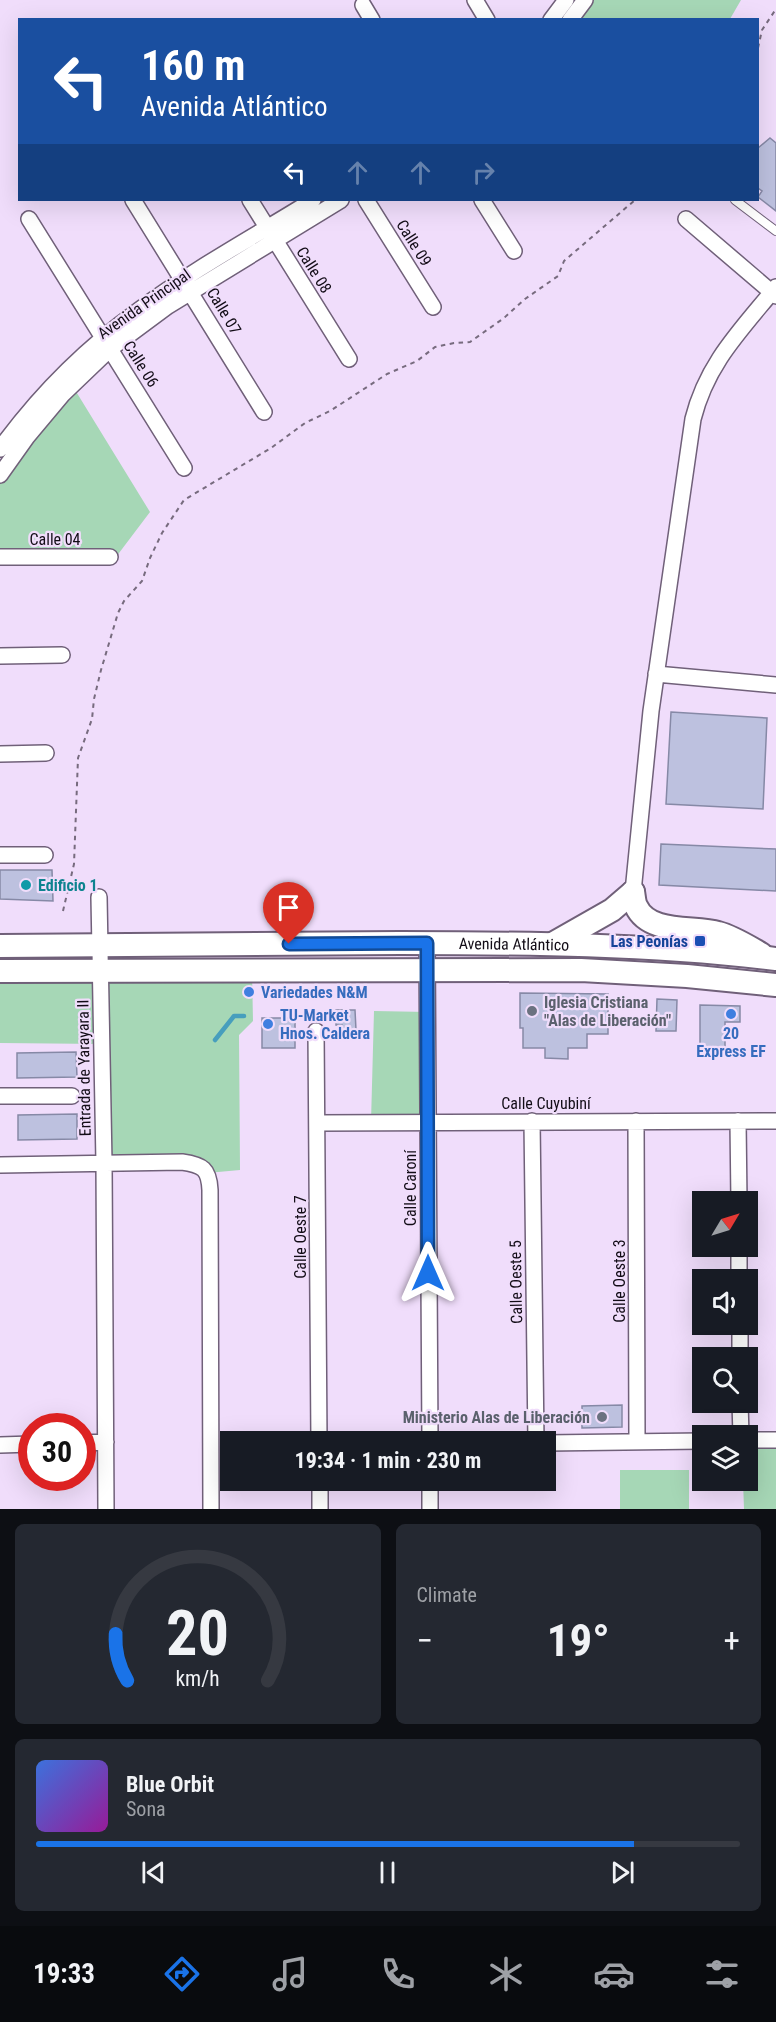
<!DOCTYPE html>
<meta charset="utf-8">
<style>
:root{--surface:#171b24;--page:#242831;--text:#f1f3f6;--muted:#9ea1a6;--line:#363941;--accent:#1a73e8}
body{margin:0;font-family:"Roboto Condensed",sans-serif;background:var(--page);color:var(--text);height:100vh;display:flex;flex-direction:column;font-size:22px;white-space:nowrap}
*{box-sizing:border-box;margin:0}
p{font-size:20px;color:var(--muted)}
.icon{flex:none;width:33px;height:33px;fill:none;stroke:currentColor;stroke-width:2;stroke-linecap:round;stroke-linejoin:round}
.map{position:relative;height:1509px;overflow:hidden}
.details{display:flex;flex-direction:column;gap:15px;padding:15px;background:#0d0f14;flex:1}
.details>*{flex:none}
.guide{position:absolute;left:18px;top:18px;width:741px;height:183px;border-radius:0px;box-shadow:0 6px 24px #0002;background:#1a4fa0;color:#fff;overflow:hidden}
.needle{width:39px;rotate:52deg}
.controls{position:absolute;left:692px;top:1191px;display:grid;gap:12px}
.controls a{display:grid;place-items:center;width:66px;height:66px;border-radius:0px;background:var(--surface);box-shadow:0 6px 24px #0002;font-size:30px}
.speed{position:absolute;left:18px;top:1413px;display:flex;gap:12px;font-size:30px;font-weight:700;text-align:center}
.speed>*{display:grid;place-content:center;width:78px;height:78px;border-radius:50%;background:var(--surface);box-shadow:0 6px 24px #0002;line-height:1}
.speed .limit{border:9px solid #d22;background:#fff;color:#111}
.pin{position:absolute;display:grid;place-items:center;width:51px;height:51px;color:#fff;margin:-62px -26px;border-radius:50% 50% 50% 0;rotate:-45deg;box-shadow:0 0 6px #0007}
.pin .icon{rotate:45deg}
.me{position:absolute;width:66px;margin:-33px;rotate:0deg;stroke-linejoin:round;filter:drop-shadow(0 0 4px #0008)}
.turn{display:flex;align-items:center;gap:21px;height:126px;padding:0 24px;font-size:27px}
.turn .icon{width:78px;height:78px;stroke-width:2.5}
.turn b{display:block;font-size:42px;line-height:51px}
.lanes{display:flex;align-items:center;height:57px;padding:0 24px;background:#0003;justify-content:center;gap:30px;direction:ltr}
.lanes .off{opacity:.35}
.big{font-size:45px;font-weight:700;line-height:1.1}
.details .card{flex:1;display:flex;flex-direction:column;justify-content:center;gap:9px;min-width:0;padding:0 21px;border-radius:9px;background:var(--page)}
.details .dial{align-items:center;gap:0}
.dial svg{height:156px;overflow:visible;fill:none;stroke:var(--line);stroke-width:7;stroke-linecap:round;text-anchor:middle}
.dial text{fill:var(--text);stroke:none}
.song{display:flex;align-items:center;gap:18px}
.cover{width:72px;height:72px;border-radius:9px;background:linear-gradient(135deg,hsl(220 70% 55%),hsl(300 70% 35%))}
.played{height:6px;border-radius:3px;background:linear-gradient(90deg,var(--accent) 85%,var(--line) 85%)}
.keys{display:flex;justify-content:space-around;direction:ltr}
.heat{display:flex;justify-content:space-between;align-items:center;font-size:33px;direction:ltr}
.details .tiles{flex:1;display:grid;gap:15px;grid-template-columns:1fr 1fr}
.card:last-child{grid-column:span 2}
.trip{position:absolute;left:220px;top:1431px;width:336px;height:60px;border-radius:0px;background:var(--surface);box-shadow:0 6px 24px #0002;font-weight:700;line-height:60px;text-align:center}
.dock{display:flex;height:96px;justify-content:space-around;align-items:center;background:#090b0e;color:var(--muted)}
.dock .icon{width:42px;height:42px}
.dock .on{color:var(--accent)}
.dock b{font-size:27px;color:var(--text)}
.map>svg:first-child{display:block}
.green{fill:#a6d7b6}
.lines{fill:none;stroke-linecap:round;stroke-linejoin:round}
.stream{stroke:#479ebd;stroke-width:4.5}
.building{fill:#bdc1df;stroke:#8689a6;stroke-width:1.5}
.lane-casing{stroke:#706079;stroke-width:10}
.street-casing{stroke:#706079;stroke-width:18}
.secondary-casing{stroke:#706079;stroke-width:26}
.path{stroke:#776b7e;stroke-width:2;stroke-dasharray:4.5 4.5;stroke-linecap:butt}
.lane{stroke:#fff;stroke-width:8}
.street{stroke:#fff;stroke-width:15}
.secondary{stroke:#fff;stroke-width:22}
.route-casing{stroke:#114b97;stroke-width:15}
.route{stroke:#1a73e8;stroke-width:10}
.culture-dot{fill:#0f9aa8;stroke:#f0ddfb;stroke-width:2}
.transit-dot{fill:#1a4fb4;stroke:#f0ddfb;stroke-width:2}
.shop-dot{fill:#3f7fe0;stroke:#f0ddfb;stroke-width:2}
.worship-dot{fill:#6b7280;stroke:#f0ddfb;stroke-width:2}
.labels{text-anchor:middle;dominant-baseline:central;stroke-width:4.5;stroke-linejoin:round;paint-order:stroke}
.street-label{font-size:16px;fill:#120c16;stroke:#f0ddfb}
.culture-label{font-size:16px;font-weight:bold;fill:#0d838f;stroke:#f0ddfb;text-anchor:start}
.transit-label{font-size:16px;font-weight:bold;fill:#164399;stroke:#f0ddfb;text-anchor:end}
.shop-label{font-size:16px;font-weight:bold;fill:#366cbe;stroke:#f0ddfb;text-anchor:start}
.worship-label{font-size:16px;font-weight:bold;fill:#5b616d;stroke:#f0ddfb;text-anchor:start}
</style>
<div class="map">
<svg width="776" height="1509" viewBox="0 0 776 1509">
<rect width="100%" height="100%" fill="#f0ddfb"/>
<path class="green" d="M585 0H741L730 19 570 20Z
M72 385 150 512 116 557H0V475Z
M0 971 252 972 253 1021 239 1035 240 1170 207 1173 204 1169 104 1163 102 1044 0 1043Z
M374 1011 428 1012V1121L371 1122Z
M776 1447V1509H744L743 1481 747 1480V1448Z
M620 1470H689V1509H620Z"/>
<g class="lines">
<path class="stream" d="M215 1040 234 1016H244"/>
</g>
<path class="building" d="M770 138 776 143V211L758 197 762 191 758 188V148Z
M671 712 767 718 763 809 666 804Z
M661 844 776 849V891L659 885Z
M0 870H52L53 901 0 899Z
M520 993 608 994V1034H587V1048H568V1059L545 1058V1048H523V1028H520Z
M657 999 677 1000 676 1031H656Z
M700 1005 740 1006V1022H725V1048H700Z
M336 1010H355L356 1030H342V1025H336Z
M262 1018H295V1048H262Z
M76 1052 77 1077 17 1078V1053Z
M77 1114V1139L18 1140V1115Z
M622 1405V1427L582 1428V1406Z"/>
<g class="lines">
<g class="lane-casing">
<path id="lane" d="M735 200 776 231"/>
</g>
<g class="street-casing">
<path id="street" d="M475 0 487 20
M363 5 372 20
M551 20 566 0
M570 20 585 0
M133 200 264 412
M250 200 349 359
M366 200 433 307
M482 200 514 251
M29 219 184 468
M686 219 776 296
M0 449C39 395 85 349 139 310 194 269 255 236 313 200
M0 475 27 437 63 394 110 349 168 306 341 200
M0 557H110
M0 656 62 655
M656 674 776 685
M0 754 46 753
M0 855H45
M633 892 651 711 693 419C707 363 741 330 776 287
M99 897 104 1163 106 1509
M427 943 430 1442
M316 1031 319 1442
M0 1096H72
M532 1121 536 1442
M636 1121 637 1441
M738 1121 739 1202
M317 1123 776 1121
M0 1165 182 1162C203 1165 209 1169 210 1190L211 1509
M739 1246V1280
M740 1324V1358
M740 1402 741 1436
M747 1440H776
M82 1443 106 1442
M546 1443 702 1441
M0 1445 32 1444
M320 1480V1509
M430 1480V1509"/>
</g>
<g class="secondary-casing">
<g id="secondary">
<path d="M633 892C634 896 634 902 636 906 649 935 694 926 718 933 733 937 747 946 761 954"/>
<path d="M554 943 612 910 633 892"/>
<path id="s1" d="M0 946C133 945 266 944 400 943 525 943 651 944 776 959"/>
<path d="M0 971 581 970 687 976 776 985"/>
</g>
</g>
<path class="path" d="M758 48 762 30 776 9
M63 911 74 864 78 758 92 719 94 699 101 670 118 613 124 601 142 581 150 558 162 533 184 500 271 448 305 423 330 411 387 374 417 361 435 347 454 343 470 342 504 318 525 299 558 276 564 261 635 200"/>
<use href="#lane" class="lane"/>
<use href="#street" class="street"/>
<use href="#secondary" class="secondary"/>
</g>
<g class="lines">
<g class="route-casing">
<path id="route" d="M289 944 427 943 428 1273"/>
</g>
<use href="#route" class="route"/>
</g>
<circle class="culture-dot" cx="26" cy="885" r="6"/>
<rect class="transit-dot" x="694" y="935" width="12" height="12" rx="3"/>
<g class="shop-dot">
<circle cx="249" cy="992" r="6"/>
<circle cx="731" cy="1014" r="6"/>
<circle cx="268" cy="1024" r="6"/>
</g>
<g class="worship-dot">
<circle cx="532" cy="1011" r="6"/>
<circle cx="602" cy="1417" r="6"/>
</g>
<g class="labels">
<g class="street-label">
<text transform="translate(414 243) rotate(58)">Calle 09</text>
<text transform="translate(314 270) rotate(58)">Calle 08</text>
<text transform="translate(144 304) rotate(-35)">Avenida Principal</text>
<text transform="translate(224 311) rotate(59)">Calle 07</text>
<text transform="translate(141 364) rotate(58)">Calle 06</text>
<text x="55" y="539">Calle 04</text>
<text stroke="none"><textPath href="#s1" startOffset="514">Avenida Atlántico</textPath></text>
<text transform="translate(84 1068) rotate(-91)">Entrada de Yarayara II</text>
<text x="546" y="1103">Calle Cuyubiní</text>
<text transform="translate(410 1188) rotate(-90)">Calle Caroní</text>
<text transform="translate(300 1237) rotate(-90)">Calle Oeste 7</text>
<text transform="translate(619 1281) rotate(-90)">Calle Oeste 3</text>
<text transform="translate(516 1282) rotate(-91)">Calle Oeste 5</text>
</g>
<g class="culture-label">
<text x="38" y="885">Edificio 1</text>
</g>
<g class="transit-label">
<text x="688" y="941">Las Peonías</text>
</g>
<g class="shop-label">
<text x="261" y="992">Variedades N&amp;M</text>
<text x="280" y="1015">TU-Market<tspan x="280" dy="18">Hnos. Caldera</tspan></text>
<text x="731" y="1033" text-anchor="middle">20<tspan x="731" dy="18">Express EF</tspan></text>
</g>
<g class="worship-label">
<text x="544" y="1002">Iglesia Cristiana<tspan x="544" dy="18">"Alas de Liberación"</tspan></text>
<text x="590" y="1417" text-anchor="end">Ministerio Alas de Liberación</text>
</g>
</g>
</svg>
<div class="controls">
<a><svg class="needle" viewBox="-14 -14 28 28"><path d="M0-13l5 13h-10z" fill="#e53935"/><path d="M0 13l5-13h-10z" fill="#9ea1a6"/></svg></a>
<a><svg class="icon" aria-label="sound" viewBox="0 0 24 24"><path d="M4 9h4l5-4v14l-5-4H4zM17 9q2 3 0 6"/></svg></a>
<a><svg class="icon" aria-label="search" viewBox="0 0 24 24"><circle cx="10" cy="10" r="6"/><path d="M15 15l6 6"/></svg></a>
<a><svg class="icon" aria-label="layers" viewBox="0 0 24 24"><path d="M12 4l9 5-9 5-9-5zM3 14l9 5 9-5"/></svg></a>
</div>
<div class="speed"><div class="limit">30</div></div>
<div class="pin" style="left:289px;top:944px;background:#d93025"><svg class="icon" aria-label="arrive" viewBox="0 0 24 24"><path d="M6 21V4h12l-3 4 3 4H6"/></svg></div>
<svg class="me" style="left:428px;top:1273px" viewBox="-20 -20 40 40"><path d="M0-17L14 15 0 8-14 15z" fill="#1a73e8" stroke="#fff" stroke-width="4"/></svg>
<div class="trip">19:34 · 1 min · 230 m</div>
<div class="guide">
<div class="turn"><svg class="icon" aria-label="left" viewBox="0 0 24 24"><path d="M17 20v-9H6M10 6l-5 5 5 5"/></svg><div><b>160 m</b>Avenida Atlántico</div></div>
<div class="lanes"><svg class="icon" aria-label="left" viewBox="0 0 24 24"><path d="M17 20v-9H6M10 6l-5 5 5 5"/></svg><svg class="icon off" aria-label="ahead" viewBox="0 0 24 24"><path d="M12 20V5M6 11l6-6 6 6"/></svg><svg class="icon off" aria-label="ahead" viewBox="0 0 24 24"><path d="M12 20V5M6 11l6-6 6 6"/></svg><svg class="icon off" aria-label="right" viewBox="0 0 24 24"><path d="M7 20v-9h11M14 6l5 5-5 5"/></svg></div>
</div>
</div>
<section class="details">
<div class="tiles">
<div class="card dial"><svg viewBox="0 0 100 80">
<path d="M14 69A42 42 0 1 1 86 69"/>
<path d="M14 69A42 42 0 0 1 8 45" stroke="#1a73e8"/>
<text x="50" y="56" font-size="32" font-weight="700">20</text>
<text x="50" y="72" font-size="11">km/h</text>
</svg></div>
<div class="card"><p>Climate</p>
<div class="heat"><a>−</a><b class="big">19°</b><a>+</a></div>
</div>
<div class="card">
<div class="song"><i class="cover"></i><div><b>Blue Orbit</b><p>Sona</p></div></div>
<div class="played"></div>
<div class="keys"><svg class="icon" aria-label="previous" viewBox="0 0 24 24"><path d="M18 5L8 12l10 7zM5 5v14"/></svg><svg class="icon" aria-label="pause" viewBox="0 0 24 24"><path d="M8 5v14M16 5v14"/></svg><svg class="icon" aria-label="next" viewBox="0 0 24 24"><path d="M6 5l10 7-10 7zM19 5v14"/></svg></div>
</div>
</div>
</section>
<nav class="dock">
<b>19:33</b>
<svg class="icon on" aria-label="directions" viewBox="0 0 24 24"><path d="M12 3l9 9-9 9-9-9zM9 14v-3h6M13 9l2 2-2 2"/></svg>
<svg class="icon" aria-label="music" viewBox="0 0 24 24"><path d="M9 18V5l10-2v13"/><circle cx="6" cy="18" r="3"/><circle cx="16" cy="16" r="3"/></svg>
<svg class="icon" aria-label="phone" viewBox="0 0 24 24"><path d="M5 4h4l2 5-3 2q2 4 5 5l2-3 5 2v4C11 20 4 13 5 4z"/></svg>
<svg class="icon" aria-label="climate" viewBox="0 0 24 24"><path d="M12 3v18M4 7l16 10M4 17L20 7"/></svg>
<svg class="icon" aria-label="car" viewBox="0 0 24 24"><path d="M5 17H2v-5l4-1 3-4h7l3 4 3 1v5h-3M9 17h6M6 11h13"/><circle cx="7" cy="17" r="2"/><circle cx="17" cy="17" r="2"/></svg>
<svg class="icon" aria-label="filters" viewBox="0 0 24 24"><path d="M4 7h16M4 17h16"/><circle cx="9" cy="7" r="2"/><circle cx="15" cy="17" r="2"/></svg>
</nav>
